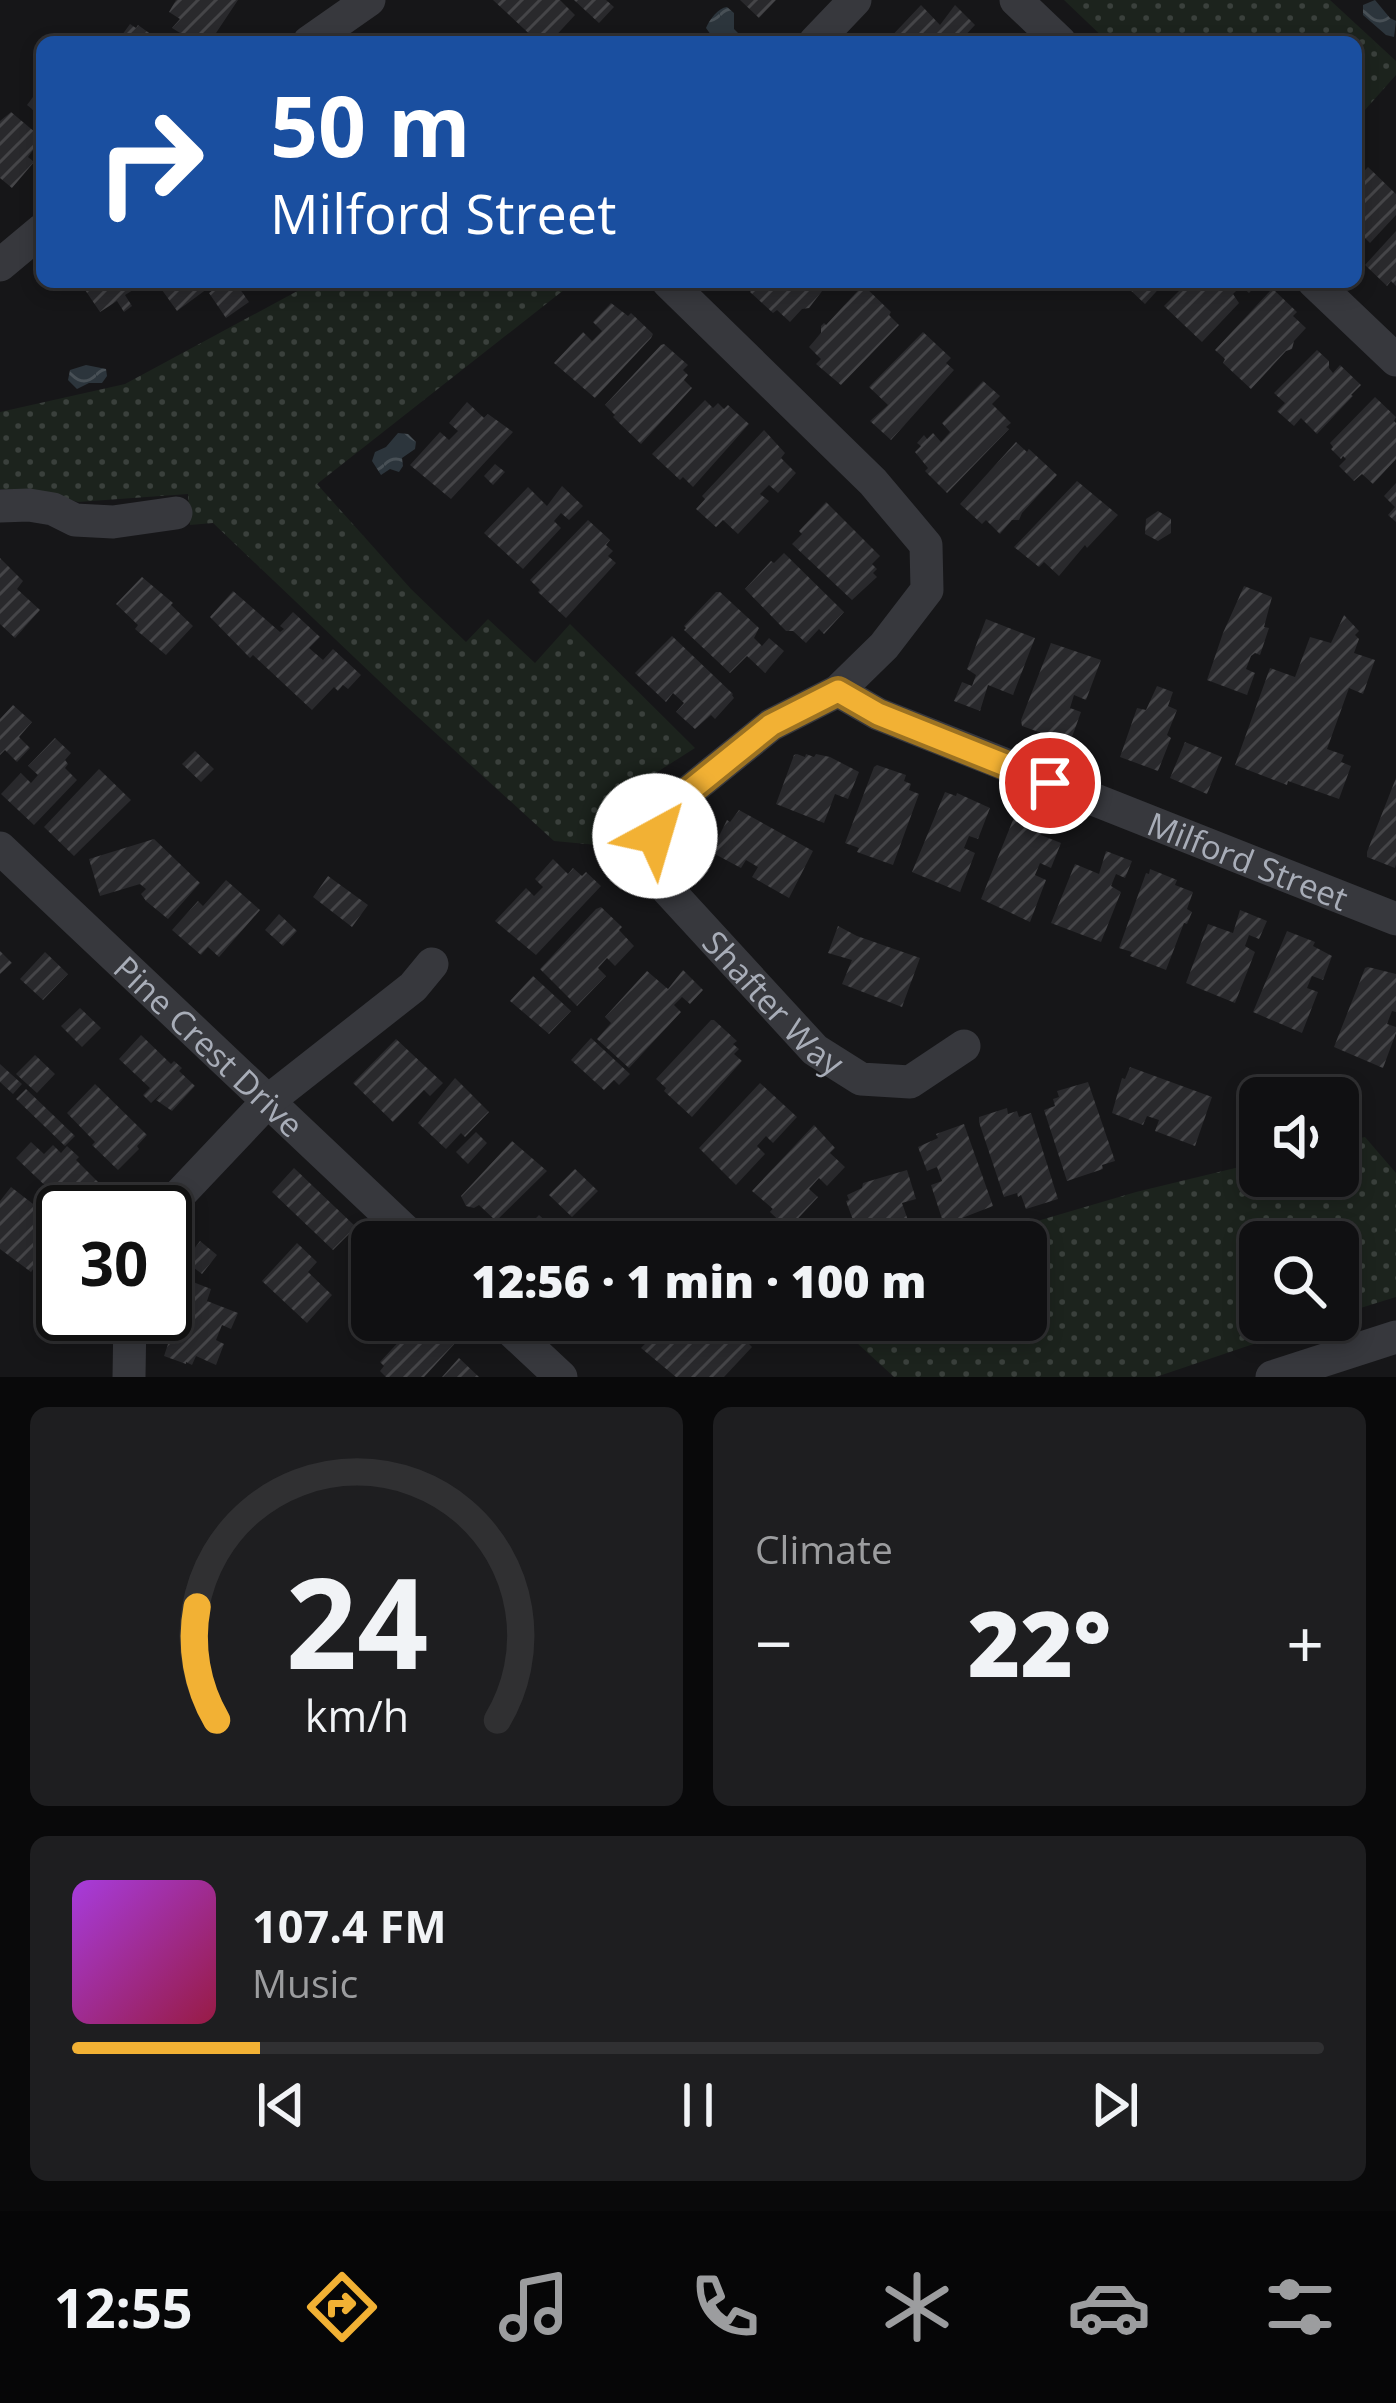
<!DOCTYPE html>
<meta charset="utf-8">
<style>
:root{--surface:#101012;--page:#1e1e20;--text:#f1f3f6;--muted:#9c9d9f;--line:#303032;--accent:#f2b134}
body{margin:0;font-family:"Open Sans",sans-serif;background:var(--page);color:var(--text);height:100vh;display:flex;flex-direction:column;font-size:45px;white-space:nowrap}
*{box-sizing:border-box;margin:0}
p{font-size:39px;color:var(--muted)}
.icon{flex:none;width:66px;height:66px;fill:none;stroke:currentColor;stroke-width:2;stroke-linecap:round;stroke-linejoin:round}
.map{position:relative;height:1377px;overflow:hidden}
.side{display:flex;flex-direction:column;gap:30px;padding:30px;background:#09090a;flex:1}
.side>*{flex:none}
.banner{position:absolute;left:36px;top:36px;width:1326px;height:252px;border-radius:18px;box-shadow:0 6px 18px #0003,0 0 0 3px var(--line);background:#1a4fa0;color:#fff;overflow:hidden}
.tools{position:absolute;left:1239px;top:1077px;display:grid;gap:24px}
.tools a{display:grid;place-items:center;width:120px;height:120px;border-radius:18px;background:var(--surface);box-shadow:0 6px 18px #0003,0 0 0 3px var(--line);font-size:60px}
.speed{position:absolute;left:36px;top:1185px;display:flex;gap:24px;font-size:60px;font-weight:700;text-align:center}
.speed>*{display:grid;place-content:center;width:156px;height:156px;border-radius:50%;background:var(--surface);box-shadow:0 6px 18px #0003,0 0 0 3px var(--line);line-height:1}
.speed .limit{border:6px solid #111;border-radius:18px;background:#fff;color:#111}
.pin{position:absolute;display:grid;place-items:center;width:102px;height:102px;color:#fff;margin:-51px;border:6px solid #fff;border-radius:50%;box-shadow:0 3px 12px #0007}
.me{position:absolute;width:132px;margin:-66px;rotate:39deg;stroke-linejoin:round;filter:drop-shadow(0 0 9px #0008)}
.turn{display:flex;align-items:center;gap:42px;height:252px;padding:0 36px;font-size:54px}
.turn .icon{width:156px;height:156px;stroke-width:2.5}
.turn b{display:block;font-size:84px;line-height:102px}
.big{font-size:90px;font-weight:800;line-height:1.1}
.side .card{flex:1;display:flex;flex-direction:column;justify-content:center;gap:18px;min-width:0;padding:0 42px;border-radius:18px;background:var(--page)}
.side .dial{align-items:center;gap:0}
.dial svg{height:312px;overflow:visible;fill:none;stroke:var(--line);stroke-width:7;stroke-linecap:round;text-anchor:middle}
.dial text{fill:var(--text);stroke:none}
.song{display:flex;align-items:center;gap:36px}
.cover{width:144px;height:144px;border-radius:18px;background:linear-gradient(135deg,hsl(280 70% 55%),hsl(340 70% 35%))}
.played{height:12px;border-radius:6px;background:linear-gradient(90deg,var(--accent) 15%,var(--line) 15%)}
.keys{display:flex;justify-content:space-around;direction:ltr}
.heat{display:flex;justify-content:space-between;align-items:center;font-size:66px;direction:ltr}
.side .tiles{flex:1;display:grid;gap:30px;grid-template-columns:1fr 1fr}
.card:last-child{grid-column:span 2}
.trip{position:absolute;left:351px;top:1221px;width:696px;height:120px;border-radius:18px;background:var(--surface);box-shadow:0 6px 18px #0003,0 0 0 3px var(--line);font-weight:800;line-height:120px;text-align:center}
.tab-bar{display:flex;height:192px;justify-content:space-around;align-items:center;background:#060607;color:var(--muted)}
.tab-bar .icon{width:84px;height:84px}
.tab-bar .on{color:var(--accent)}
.tab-bar b{font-size:54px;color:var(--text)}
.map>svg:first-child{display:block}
.grass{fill:url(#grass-dots)}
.water{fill:url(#water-waves)}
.building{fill:url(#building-hatch)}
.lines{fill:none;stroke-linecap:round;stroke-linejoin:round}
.minor{stroke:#37383d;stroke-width:33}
.route-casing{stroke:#9d7322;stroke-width:30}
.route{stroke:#f2b134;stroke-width:21}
.labels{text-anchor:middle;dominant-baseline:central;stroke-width:12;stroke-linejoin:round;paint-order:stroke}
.street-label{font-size:33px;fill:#a8adb8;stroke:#111113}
</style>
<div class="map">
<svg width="1396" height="1377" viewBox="0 0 1396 1377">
<defs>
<pattern id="grass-dots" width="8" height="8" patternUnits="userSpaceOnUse" patternTransform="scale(3)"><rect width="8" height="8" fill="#1c231d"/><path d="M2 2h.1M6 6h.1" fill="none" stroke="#3a403c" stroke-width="1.8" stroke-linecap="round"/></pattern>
<pattern id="water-waves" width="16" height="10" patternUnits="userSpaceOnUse" patternTransform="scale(3)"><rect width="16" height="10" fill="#2c353c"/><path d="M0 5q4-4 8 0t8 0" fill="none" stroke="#485056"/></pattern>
<pattern id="building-hatch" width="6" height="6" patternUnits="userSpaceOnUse" patternTransform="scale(3)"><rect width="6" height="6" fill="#29292c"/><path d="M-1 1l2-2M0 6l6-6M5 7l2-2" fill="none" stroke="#454548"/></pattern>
</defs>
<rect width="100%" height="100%" fill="#161618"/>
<path class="grass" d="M1064 0H1330L1396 61V75L1356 120V42H1108Z
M314 282H574L317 484 411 589 466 642 488 619 535 663 570 624 695 748 640 783 618 806 608 846 554 841 396 697 213 523 190 525 188 494 78 502 44 492 0 489V412L125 384Z
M1365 1137 1396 1173V1297L1338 1315V1242H1260V1320H1324L1156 1377H894L832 1320H1026V1242H966L1136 1192 1260 1162V1176H1338V1143Z"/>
<path class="water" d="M1375 0 1390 18 1396 21 1394 37 1386 35 1363 15V5Z
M727 7 734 13V29L738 33 730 42 723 38 716 42 706 28C710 19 718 8 727 7Z
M86 365 106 369 107 376 102 383H89L77 389 68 380 70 370Z
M398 433 408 434 416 442 415 449 402 458 403 466 399 472 390 469 381 475 372 461 375 452 386 447Z"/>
<path class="building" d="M176 0H238L210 42H195L172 28 180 19 169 12Z
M493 0H560L575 15 550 42H538Z
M574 0H606L614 7 599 23Z
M740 0H776L759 18Z
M921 5 940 25 955 5 975 25 959 42H886Z
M130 24 136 28 138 25 159 40 163 34 173 42H117Z
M42 85V117L27 105Z
M11 112 42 138 28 157 34 162 12 188 0 178V121Z
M1368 167 1396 194V215L1370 243 1356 229V180Z
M1396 231V286L1391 281 1387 286 1365 265Z
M85 282H146L125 295 132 306 124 312 117 301 100 312 81 284Z
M162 282H209L211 286 177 311 162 290 166 288Z
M224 282H235L249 302 226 318 209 293Z
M757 282H829L809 308 802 309 790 322 777 310 773 313 750 292Z
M1130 282H1165L1145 304 1126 286Z
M1188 282H1259L1249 293 1241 286 1233 294 1239 303 1202 342 1164 306Z
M863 285 891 312 889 315 899 325 841 385 816 364 821 359 809 347 821 333V326L824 323 826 325Z
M1274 290 1297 312 1293 316 1306 328 1294 341 1292 349 1286 351 1251 389 1223 363 1225 359 1215 350 1270 291Z
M611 303 628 316 631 313 653 334 651 338 595 398 554 363 583 332 592 341 602 331 593 322Z
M923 332 951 358 946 363 954 370 891 440 870 421 888 405 869 387Z
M664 344 688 365 683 370 688 375 684 380 692 388 641 444 613 417 615 415 605 405 661 345Z
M1317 350 1329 361V368L1333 373 1340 365 1361 385 1351 395 1353 396 1317 434 1301 418 1294 426 1277 411 1285 403 1274 393Z
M983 381 1000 396 992 404 1011 423 1006 427 1009 429 947 493 925 471 928 468 915 452 921 446 917 443 924 435 927 439 933 433 941 442 950 432 942 423Z
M1375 397 1396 417 1394 421 1396 423V459L1373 484 1362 474 1354 481 1339 466 1346 459 1343 456 1341 459 1331 449 1333 447 1330 443Z
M705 400 713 408 718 403 724 409 728 405 749 424 693 487 683 477 680 480 652 454Z
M467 402 484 418 488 414 513 432 451 499 410 465 440 432 449 440 458 431 449 423Z
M764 430 785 453 781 458 796 473 778 493 769 485 760 494 769 501 738 534 723 520 716 527 696 509 705 499 702 496Z
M1016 442 1027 452 1029 449 1057 475 1022 513 1019 520H1012L1000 534 986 520 982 524 960 504Z
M495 464 505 472 493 485 484 476Z
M1077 481 1118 515 1087 548 1085 545 1059 576 1044 562 1039 567 1014 547Z
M1396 483V522L1388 515 1395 507 1384 496Z
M562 486 583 506 569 520 561 513 554 521 561 528 523 569 484 533 528 487 547 506Z
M826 502 880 556 872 564 877 569 873 573 877 577 852 600 792 544 802 534 799 531Z
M1158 511 1171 519V533L1158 541 1145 534 1146 519Z
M588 520 610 540 606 545 613 551 608 556 616 563 566 618 538 592 540 590 530 580Z
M784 553 844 612 824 634 819 629 806 643 793 631H786L745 589 771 561 774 563Z
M0 558 23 581 17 589 40 610 15 638 0 624Z
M142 577 173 603 171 605 193 626 166 655 135 629 138 625 116 604Z
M1244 586 1272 597 1264 627 1269 628 1260 655 1255 653 1251 656 1246 669 1255 673 1247 695 1207 680 1223 633Z
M233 591 280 632 284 629 280 626 293 612 320 637 309 648 323 660 333 649 361 675 348 689 343 685 338 691 334 687 312 710 253 655 250 658 210 617Z
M716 592H720L759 628 754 638 762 646 769 638 784 651 765 673 747 656 730 673 684 630 686 628 684 626Z
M1344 615 1359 631 1355 635 1359 639 1354 653 1375 660 1363 694 1349 688 1327 749 1344 755 1341 762 1351 766 1339 799 1288 781 1287 785 1235 765 1270 668 1295 677 1310 637 1331 643Z
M986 619 1035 638 1013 695 988 685 980 711 954 701 962 682 972 686 976 675 967 669Z
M672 636 733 694 732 695 734 698 715 719 711 715 695 729 676 712 684 703 673 693 666 702 635 673Z
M1051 643 1101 660 1086 700 1074 695 1070 708 1081 712 1072 737 1051 732 1050 736 1022 726 1021 720Z
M1157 686 1173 692 1168 706 1177 710 1167 735 1171 738 1158 771 1120 757 1137 708 1146 710Z
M13 705 32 722 19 737 30 748 17 762 5 750 0 755V719Z
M55 738 71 753 65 760 68 764 65 768 77 780 34 825 1 794 21 773 31 783 38 775 28 766Z
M1185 742 1222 757 1207 794 1170 778Z
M195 751 214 769 201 782 182 764Z
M797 754 805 757 806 754 814 757 816 754 830 757 859 772 848 799 835 794 824 823 776 804 794 755Z
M877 765 906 775 904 781 911 784 909 790 919 794 893 865 857 852 859 848 845 843 874 767Z
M99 769 131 800 74 856 44 827Z
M1396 778V864L1395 868 1367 857V852Z
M945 792 956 796 957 793 990 808 978 839 969 836 964 848 975 853 960 892 912 872Z
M739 810 813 851 789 898 752 877 758 867 746 860 741 868 711 852 727 820 730 822Z
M1015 815 1043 829 1041 835 1061 843 1051 868 1040 863 1035 875 1046 880 1030 922 981 899Z
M154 839 200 883 168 919 146 901 141 894 146 889 140 884 100 896 89 859Z
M1106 851 1132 861 1125 878 1116 874 1111 886 1121 892 1101 942 1051 923 1075 864 1099 874Z
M553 859 568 874 573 868 582 876 586 872 601 886 536 955 495 921 526 888 534 896 543 887 535 879Z
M1150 869 1177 880 1175 885 1193 892 1187 909 1192 912 1187 924 1184 923 1166 970 1130 956 1132 952 1119 948 1146 873 1149 874Z
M328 876 368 905 352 927 313 897Z
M226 880 260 910 219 957 208 947 201 955 172 930 198 901 203 906Z
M601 907 622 927 619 930 634 946 615 966 607 958 598 968 606 976 577 1006 540 969 596 909Z
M1240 910 1267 921 1259 939 1249 935 1245 946 1255 952 1235 1003 1186 983 1208 924 1233 933Z
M279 914 297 931 283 946 265 930Z
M838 926 857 936 920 958 902 1007 842 984 852 960 828 953Z
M1287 931 1315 942 1313 946 1332 956 1323 980 1312 976 1307 988 1318 992 1302 1033 1253 1012Z
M0 951 12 963 0 974Z
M45 952 68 974 43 1000 20 979Z
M1368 967 1396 974V1012L1392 1011 1387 1024 1396 1027V1033L1383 1068 1334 1047 1365 968Z
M683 970 703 990 690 1004 682 997 674 1005 681 1012 629 1068 597 1039 611 1023 605 1017 647 971 668 989Z
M533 976 571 1011 549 1034 510 1001Z
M80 1008 101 1028 82 1047 61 1026Z
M711 1020H714L737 1041 733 1044 739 1049 734 1054 742 1061 692 1117 664 1091 666 1088 656 1079Z
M141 1035 171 1064 174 1061 182 1068 179 1071 195 1086 172 1111 156 1100 165 1090 151 1103 143 1095 150 1088 119 1059Z
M591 1038 630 1074 619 1085 614 1080 604 1090 571 1060Z
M396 1039 443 1083 430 1096 424 1090 393 1122 353 1083Z
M35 1055 55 1074 37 1093 16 1074Z
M0 1064 22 1084 13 1094 0 1082Z
M1130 1067 1212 1097 1195 1146 1155 1131 1159 1120 1147 1116 1143 1125 1112 1113 1122 1078 1125 1079Z
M455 1078 489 1112 465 1137 461 1133 446 1149 418 1123Z
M1088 1082 1115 1161 1102 1165 1103 1169 1067 1181 1044 1110 1055 1106 1053 1099 1059 1097 1057 1091Z
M760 1083 797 1117 773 1143 766 1136 757 1146 765 1154 736 1185 699 1148Z
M95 1084 147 1135 137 1146 139 1149 118 1170 92 1145 95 1142 67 1113Z
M26 1089 75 1136 65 1146 16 1099Z
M1007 1108 1008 1114 1017 1111 1019 1117 1031 1113 1058 1199 1026 1209 1021 1195 1018 1197 1017 1193 1004 1197 979 1122V1117Z
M964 1124 993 1206 944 1225 931 1185 942 1181 937 1167 927 1171 918 1147 938 1138 936 1134Z
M814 1125 835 1148 830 1153 845 1167 827 1186 819 1178 809 1189 818 1197 788 1229 770 1212 773 1209 752 1191Z
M476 1132 487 1143 468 1164 456 1152Z
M512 1141 547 1171 496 1221 479 1205 474 1208 466 1206 461 1196Z
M31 1142 44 1154 53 1145 61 1153 67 1146 79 1157 76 1160 102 1186 73 1212 16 1158Z
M294 1168 356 1227 333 1250 272 1192Z
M575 1169 598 1191 572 1217 549 1195Z
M907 1170 916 1199 902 1203 912 1232 886 1242H861L846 1201 849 1200 847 1195 862 1188 863 1183Z
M11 1187 63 1227 31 1272 0 1249V1201Z
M539 1215 568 1242H513Z
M200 1241 217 1255 202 1274 185 1261Z
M297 1243 317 1262 308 1272 332 1295 307 1323 262 1281Z
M193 1282 211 1289 207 1301 238 1313 231 1329 222 1325 216 1340 224 1344 216 1365 196 1356 192 1365 186 1362V1364L164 1356 168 1344 165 1343Z
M441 1320H461L469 1328 424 1377H386L380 1371 384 1366 380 1362 415 1324 427 1335Z
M583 1320H636L613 1344Z
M668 1320H679L696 1337 702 1331 707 1336 725 1320 752 1347 724 1377H676L641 1348Z
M459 1358 479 1377H442Z"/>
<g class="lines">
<g class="minor">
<path d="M1016 0 1060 42"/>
<path d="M309 42 369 0"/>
<path d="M815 42 855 0"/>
<path d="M0 265 42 230"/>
<path id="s1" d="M668 282 873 482 926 545 927 590 884 646 838 691 771 725 677 801 655 835 657 878 815 1050 861 1079 910 1082 964 1046"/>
<path d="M1314 282 1396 360"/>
<path d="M0 506 29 505 53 509 75 520 113 522 176 513"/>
<path id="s2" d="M838 691 878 714 1396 919"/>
<path id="s3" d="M0 848 417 1242"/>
<path d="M163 1212 268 1101 413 987 432 964"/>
<path d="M500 1320 561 1377"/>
<path d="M129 1377 130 1314"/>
<path d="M1272 1377 1396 1337"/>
</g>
</g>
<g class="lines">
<g class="route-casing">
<path id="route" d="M655 836 677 801 771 725 838 691 878 714 1050 783"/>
</g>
<use href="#route" class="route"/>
</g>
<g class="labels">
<g class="street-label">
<text stroke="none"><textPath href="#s2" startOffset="444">Milford Street</textPath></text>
<text stroke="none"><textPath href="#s1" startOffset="999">Shafter Way</textPath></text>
<text stroke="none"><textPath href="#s3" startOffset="288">Pine Crest Drive</textPath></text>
</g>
</g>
</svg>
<div class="tools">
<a><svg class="icon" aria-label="sound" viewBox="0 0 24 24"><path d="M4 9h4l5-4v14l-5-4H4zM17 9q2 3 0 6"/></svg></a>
<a><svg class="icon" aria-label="search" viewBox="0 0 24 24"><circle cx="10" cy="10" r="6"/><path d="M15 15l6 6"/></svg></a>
</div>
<div class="speed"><div class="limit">30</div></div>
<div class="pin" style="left:1050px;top:783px;background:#d93025"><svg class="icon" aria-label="arrive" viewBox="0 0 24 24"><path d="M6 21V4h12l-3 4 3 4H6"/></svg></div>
<svg class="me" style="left:655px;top:836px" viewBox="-20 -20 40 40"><circle r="19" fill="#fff"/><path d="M0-13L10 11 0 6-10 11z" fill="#f2b134"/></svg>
<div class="trip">12:56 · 1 min · 100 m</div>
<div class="banner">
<div class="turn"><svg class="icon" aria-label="right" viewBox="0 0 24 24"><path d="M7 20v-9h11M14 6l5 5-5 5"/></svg><div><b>50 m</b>Milford Street</div></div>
</div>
</div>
<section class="side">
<div class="tiles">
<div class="card dial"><svg viewBox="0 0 100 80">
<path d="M14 69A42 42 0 1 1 86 69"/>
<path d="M14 69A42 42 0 0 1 9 40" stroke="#f2b134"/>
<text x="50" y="56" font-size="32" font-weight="700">24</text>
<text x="50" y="72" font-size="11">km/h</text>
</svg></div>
<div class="card"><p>Climate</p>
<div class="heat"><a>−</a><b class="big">22°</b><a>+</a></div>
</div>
<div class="card">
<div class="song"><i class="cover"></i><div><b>107.4 FM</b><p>Music</p></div></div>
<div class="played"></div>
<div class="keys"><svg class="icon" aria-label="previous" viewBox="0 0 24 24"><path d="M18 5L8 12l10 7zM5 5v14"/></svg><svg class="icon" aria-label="pause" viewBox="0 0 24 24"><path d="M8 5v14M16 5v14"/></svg><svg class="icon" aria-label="next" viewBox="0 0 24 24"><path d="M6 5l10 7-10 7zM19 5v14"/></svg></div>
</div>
</div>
</section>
<nav class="tab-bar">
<b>12:55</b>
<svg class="icon on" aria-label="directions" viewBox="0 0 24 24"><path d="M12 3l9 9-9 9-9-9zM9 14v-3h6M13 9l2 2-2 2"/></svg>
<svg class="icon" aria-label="music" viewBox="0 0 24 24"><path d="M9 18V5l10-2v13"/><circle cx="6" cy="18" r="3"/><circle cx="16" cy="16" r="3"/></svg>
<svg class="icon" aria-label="phone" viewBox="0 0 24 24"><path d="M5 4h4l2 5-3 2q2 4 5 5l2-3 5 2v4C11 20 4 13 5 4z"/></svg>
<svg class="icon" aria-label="climate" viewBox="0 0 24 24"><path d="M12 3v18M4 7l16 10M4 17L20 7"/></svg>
<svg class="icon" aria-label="car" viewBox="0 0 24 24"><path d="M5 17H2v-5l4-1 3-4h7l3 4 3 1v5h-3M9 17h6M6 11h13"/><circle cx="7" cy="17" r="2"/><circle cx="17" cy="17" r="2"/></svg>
<svg class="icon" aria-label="filters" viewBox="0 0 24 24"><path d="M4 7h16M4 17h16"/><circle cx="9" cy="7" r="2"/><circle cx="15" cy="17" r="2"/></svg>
</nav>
